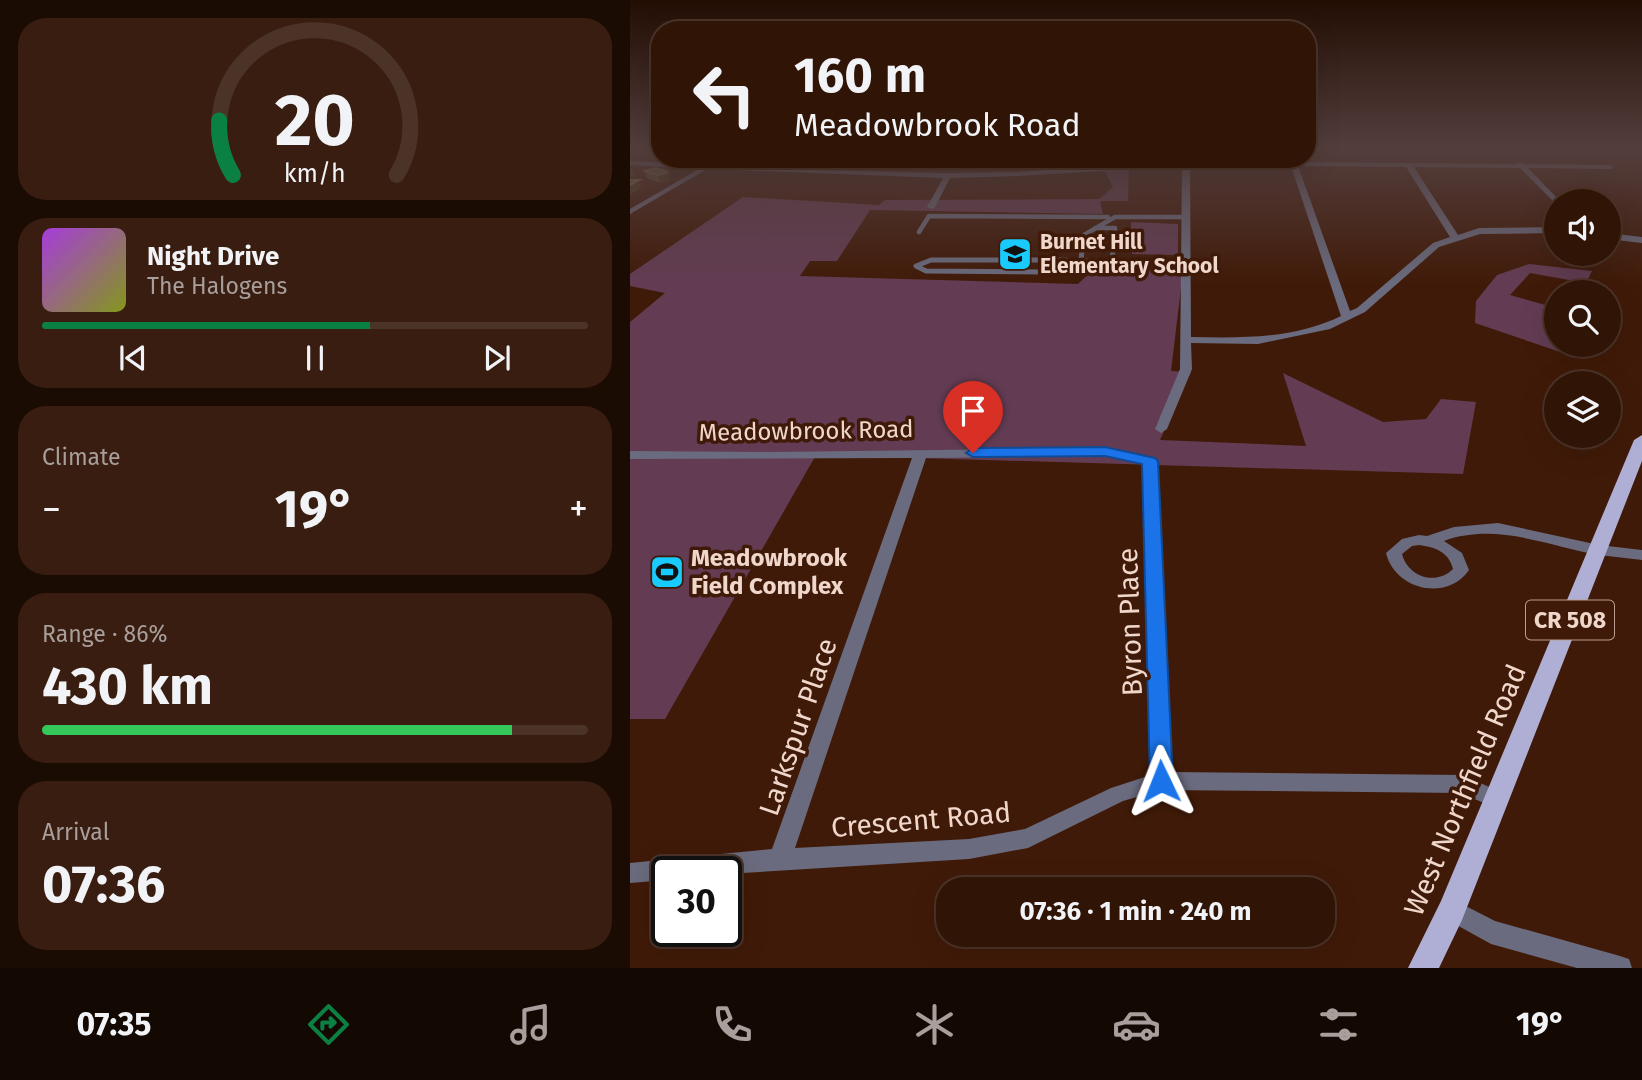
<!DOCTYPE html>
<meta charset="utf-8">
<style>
:root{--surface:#301406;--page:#381d10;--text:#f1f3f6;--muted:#a89e9b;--line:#4b3328;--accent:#0b8043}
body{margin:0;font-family:"Fira Sans",sans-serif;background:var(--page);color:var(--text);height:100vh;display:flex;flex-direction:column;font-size:26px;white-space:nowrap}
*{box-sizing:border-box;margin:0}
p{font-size:23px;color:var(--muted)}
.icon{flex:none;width:38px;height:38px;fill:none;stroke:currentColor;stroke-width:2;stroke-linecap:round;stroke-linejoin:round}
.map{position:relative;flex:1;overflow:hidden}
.details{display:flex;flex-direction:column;gap:18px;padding:18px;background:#1a0b03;width:630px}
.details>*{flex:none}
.top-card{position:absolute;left:21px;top:21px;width:665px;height:147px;border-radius:28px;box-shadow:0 7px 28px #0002,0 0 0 2px var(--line);background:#301406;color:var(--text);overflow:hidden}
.fabs{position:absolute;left:914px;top:189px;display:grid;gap:14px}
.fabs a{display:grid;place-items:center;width:77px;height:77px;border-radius:50%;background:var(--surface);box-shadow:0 7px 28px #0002,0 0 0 2px var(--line);font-size:35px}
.speed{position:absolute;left:21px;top:856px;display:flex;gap:14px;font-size:35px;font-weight:700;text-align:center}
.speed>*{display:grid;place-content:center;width:91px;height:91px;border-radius:50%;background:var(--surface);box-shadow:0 7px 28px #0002,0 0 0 2px var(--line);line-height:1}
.speed .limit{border:4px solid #111;border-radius:10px;background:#fff;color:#111}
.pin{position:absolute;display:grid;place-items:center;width:60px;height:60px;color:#fff;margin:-72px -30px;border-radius:50% 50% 50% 0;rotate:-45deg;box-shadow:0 0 7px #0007}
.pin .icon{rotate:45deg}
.me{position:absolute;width:77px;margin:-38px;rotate:358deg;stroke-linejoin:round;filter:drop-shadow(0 0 5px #0008)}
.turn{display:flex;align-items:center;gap:24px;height:147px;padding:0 28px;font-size:32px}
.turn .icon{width:91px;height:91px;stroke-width:2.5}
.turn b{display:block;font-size:49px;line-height:60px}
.big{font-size:52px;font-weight:700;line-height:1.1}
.details .tile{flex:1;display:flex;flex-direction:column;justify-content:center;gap:10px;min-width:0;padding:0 24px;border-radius:28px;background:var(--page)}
.details .dial{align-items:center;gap:0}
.dial svg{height:182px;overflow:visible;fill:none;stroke:var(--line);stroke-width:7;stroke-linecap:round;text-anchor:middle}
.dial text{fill:var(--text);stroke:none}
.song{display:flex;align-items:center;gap:21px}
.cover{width:84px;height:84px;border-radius:10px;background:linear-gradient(135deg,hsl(280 70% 55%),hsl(70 70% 35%))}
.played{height:7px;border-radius:4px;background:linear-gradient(90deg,var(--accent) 60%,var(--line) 60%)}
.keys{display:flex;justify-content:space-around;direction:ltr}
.heat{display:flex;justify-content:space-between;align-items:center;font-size:38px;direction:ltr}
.charge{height:10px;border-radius:5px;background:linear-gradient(90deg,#34c759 86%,var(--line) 0)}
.trip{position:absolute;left:306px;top:877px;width:399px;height:70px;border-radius:28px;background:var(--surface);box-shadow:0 7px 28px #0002,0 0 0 2px var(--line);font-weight:700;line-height:70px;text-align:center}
.tab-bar{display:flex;height:112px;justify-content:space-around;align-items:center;background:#130802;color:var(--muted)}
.tab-bar .icon{width:49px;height:49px}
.tab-bar .on{color:var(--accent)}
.tab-bar b{font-size:32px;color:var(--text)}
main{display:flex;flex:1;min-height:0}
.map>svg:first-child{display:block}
.green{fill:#633c53}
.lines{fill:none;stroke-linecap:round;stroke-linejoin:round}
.lane-far1{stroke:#6a6b7e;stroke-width:4.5}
.lane{stroke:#6a6b7e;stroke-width:5}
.street{fill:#6a6b7e;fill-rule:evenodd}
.primary{fill:#afafd6;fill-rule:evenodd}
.wall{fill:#565025}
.shaded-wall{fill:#463412}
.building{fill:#665f36;stroke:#7c724e;stroke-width:2}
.route{fill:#1a73e8;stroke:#114b97;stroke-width:2}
.labels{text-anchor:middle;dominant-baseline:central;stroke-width:7;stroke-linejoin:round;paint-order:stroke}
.far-poi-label{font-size:21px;font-weight:bold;fill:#f0d7cb;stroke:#401a08;text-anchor:start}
.shield{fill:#401a08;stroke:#bb9e90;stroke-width:2}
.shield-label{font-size:23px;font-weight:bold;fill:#f0d7cb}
.street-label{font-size:24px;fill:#f0d7cb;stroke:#401a08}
.poi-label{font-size:24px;font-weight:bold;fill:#f0d7cb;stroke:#401a08;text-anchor:start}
.near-street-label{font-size:28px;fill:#f0d7cb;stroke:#401a08}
</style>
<main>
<section class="details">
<div class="tile dial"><svg viewBox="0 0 100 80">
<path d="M14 69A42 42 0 1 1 86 69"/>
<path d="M14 69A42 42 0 0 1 8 45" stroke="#0b8043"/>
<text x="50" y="56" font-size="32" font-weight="700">20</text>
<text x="50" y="72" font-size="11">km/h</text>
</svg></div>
<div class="tile">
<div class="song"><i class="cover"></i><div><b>Night Drive</b><p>The Halogens</p></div></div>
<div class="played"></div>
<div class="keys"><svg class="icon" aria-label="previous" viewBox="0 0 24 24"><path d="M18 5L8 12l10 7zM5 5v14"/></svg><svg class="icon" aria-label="pause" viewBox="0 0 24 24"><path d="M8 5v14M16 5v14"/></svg><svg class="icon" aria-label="next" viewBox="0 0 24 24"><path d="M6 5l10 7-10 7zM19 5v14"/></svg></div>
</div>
<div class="tile"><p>Climate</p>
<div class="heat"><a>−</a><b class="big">19°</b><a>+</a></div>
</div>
<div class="tile"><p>Range · 86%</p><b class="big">430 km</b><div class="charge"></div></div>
<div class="tile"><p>Arrival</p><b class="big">07:36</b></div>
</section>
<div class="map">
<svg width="1012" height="968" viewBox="0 0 1012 968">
<rect width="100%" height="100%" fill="#401a08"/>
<path class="green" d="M499 169 498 201H470L473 214 240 210 207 261H180L170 276 448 284 466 267 553 271 541 371 561 372 530 440 676 446 653 373 753 422 796 419 811 399 846 402 833 474 186 455 35 719H0V322L35 293 0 286V274L113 197 249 205 255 200 469 199 483 187 474 170Z
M501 222 548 224V255L502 254Z
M899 264 962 271 956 283 900 273 880 295 926 308V345H942L936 354 845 323 846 301 867 275Z"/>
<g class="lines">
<path class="lane-far1" d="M465 228H485L484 242
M289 232 299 216 478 217
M453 242 454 235 485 217H557"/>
<path class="lane" d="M453 240 451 261 557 262
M301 260H431L430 268 418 272 296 271 286 266Z
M375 260 378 248
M431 260 451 261
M482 261 484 240"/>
<path class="street" d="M0 161 181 170 316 173 388 172 556 161 886 164 890 162 894 164 980 165 984 167 980 169 898 168 929 200 926 201V204L890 168 784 167 828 235 849 228 926 227V233L850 234 809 247 735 312 700 329 628 344 561 343 562 369 537 429 531 433 525 429 550 369 552 166 388 176 320 178 305 207 301 209 297 207 313 178 77 169 0 214V209L69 169 0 165ZM560 165 661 166 711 316C664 339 613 338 561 337ZM668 166 776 167 820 237 803 243 727 308 720 311Z
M978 233 1012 237V243L978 239Z
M475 448 525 458 527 461 541 772 832 775 873 793 876 799 873 805 866 808 830 793 531 790 493 801 398 848 339 859 96 874V872H37V880L0 883V863L142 849 282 458 0 459V451L143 452ZM475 456 513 464 521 775 481 788 395 829 339 839 165 848 296 458Z
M868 523 969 545 1012 550V560C998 558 983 557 969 555 918 546 866 522 814 541L832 553 839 570C817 602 765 590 756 553L772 539 789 535 797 536 824 527ZM789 545C805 547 819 552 823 569 806 586 778 577 772 554L782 546Z
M822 899 865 921 990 956 999 959 1002 968H947L861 944 814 918 810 910 814 902Z"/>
<path class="primary" d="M1012 435V461L832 920 809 968H778L811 901 1004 440Z"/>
</g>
<path class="wall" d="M15 171 38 172 40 179 39 181 30 183 17 178Z"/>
<path class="shaded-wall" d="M2 168 4 176 0 178V169Z
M38 172 40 179 39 181 30 183 28 175Z
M9 180 11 188 0 195V185Z"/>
<path class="building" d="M26 168 38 172H35L37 173 28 175 15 171Z
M0 180H9L0 185Z"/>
<linearGradient id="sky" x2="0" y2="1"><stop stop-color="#230e04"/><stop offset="0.52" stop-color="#533e3d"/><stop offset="1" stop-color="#533e3d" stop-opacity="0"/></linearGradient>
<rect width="1012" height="285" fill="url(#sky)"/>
<path class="route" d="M475 447 525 458 528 461 543 781 540 788 531 791 523 788 520 781 512 464 475 456 343 457 336 453 343 448Z"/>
<defs>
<g id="school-square" transform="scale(1.75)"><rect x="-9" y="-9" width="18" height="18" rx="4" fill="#19cafc" stroke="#401a08"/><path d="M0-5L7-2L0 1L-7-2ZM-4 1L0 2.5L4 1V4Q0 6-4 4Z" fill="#111"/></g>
<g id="stadium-square" transform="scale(1.75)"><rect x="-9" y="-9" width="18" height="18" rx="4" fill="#19cafc" stroke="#401a08"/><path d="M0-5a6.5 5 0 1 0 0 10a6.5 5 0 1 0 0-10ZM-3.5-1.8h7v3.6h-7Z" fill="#111"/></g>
</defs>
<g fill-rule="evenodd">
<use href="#school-square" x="385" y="254"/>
<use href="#stadium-square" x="37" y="572"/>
</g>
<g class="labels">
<g class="far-poi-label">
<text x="410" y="242">Burnet Hill<tspan x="410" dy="24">Elementary School</tspan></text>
</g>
<rect class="shield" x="896" y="600.5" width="88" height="39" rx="5"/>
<g class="shield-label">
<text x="940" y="620">CR 508</text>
</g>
<g class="street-label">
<text transform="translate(176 431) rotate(-1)">Meadowbrook Road</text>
</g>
<g class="poi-label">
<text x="61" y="558">Meadowbrook<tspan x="61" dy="28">Field Complex</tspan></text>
</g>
<g class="near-street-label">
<text transform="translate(500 622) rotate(-92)">Byron Place</text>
<text transform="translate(168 727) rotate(-71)">Larkspur Place</text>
<text transform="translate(835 790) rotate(-67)">West Northfield Road</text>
<text transform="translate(291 820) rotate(-5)">Crescent Road</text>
</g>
</g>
</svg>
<div class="fabs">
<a><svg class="icon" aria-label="sound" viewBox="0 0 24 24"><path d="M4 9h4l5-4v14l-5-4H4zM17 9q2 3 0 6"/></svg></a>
<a><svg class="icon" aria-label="search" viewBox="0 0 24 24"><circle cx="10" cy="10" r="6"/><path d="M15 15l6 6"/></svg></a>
<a><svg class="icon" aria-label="layers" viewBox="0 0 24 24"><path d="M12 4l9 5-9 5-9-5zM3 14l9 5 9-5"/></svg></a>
</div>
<div class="speed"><div class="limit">30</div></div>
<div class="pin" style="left:343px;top:453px;background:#d93025"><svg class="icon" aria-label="arrive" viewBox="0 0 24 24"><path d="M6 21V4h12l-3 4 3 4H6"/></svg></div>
<svg class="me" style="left:531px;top:781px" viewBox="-20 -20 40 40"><path d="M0-17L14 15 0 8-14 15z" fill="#1a73e8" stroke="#fff" stroke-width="4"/></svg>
<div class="trip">07:36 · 1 min · 240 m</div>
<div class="top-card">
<div class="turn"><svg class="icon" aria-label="left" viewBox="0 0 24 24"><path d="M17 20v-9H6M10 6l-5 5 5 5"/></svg><div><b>160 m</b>Meadowbrook Road</div></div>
</div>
</div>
</main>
<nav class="tab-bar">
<b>07:35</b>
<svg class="icon on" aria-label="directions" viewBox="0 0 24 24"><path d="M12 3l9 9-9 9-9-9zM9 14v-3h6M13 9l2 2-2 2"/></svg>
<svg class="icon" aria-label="music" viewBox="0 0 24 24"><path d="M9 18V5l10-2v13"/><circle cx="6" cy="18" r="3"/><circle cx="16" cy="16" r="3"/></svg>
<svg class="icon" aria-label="phone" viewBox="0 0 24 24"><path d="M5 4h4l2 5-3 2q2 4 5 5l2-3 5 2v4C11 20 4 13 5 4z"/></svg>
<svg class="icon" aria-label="climate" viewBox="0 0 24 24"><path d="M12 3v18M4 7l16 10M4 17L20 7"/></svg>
<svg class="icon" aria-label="car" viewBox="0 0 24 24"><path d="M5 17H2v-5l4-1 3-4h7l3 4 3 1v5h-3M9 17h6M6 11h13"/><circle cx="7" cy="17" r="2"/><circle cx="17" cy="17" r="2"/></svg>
<svg class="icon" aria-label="filters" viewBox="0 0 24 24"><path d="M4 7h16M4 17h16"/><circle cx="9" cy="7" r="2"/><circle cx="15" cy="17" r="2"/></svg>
<b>19°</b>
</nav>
